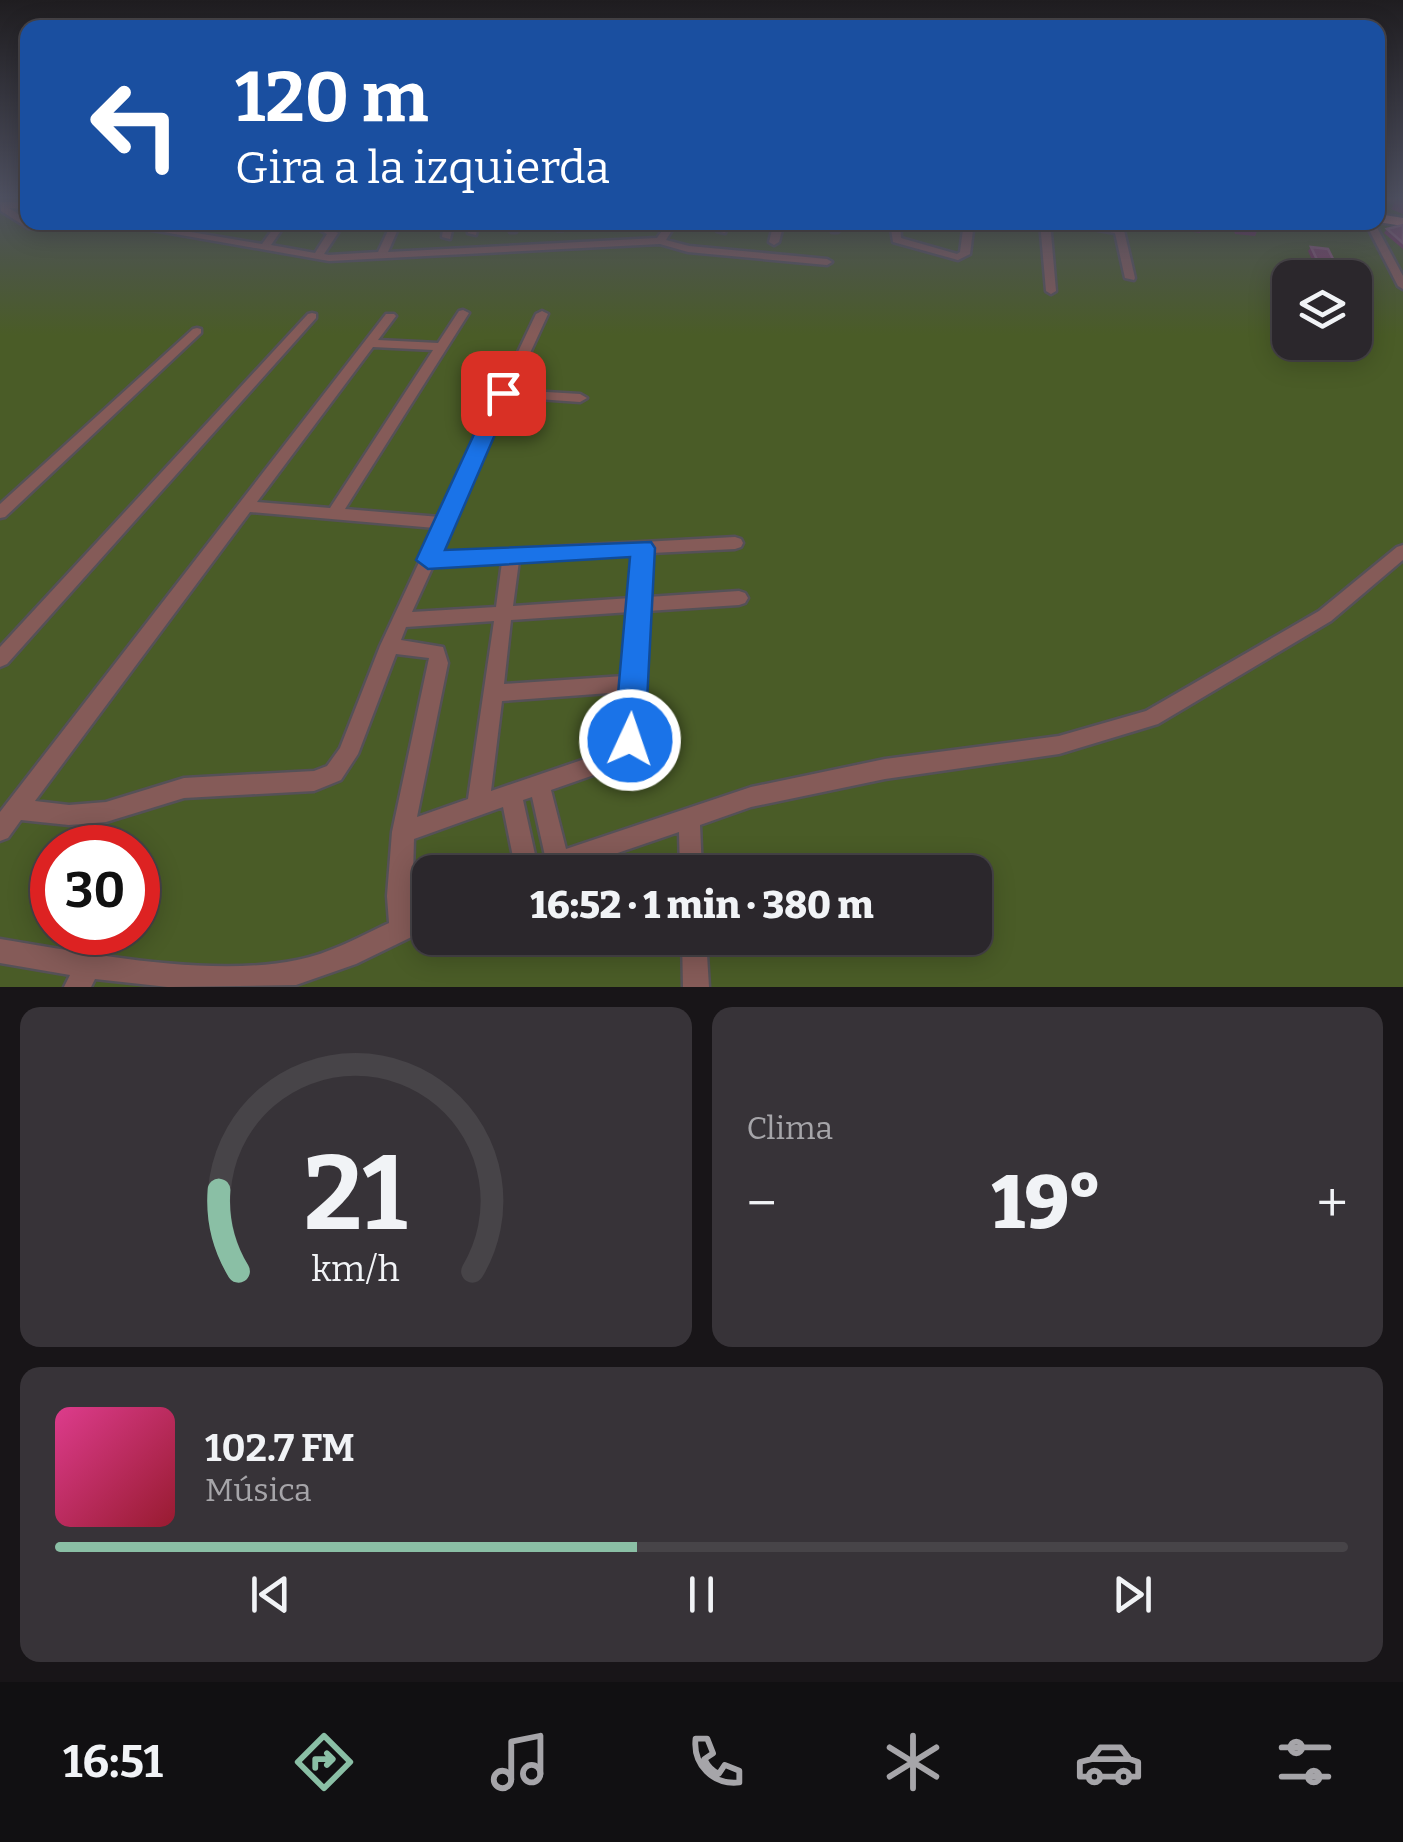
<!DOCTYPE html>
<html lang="es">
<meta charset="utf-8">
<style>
:root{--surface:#2b272c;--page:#373338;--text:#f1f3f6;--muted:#a6a5a9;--line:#474448;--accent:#8abfa5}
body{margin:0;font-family:Bitter,serif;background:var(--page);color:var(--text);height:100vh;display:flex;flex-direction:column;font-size:38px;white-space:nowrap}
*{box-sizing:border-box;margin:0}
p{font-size:32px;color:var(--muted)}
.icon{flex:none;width:55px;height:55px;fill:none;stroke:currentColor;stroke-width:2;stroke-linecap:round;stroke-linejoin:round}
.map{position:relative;height:987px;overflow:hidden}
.sheet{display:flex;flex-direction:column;gap:20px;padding:20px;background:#181518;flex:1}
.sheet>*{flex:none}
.top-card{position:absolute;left:20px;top:20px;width:1365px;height:210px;border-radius:20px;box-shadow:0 5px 25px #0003,0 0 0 2px var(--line);background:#1a4fa0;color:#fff;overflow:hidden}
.tools{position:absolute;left:1272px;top:260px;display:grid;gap:20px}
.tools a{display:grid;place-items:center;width:100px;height:100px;border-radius:20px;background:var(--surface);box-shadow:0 5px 25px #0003,0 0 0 2px var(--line);font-size:50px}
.speed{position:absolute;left:30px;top:825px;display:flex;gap:20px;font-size:50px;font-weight:700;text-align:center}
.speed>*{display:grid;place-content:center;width:130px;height:130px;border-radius:50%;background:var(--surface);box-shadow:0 5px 25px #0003,0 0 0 2px var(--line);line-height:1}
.speed .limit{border:15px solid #d22;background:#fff;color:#111}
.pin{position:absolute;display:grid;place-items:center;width:85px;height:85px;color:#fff;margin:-42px;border-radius:20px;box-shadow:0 5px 15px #0006}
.me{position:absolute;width:110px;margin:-55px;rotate:3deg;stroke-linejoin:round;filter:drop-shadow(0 0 8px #0008)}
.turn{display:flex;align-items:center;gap:35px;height:210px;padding:0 50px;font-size:45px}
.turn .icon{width:130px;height:130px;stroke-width:2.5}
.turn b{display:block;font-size:70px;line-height:85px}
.big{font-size:75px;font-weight:800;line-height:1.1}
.sheet .tile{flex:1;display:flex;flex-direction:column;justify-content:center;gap:15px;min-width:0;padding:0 35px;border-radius:20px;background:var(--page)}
.sheet .dial{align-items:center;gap:0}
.dial svg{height:260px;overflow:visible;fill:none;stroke:var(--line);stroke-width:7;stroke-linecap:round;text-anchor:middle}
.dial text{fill:var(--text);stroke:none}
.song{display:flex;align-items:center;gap:30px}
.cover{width:120px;height:120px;border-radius:15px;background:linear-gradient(135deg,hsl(330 70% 55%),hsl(350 70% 35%))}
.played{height:10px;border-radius:5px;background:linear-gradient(90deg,var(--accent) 45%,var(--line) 45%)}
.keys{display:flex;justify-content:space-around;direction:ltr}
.heat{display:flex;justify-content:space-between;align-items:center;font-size:55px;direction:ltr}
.sheet .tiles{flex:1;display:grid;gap:20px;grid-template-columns:1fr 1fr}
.tile:last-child{grid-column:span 2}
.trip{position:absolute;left:412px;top:855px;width:580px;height:100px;border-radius:20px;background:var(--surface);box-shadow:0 5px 25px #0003,0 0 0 2px var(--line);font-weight:800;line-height:100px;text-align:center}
.menu{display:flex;height:160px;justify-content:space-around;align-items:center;background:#111012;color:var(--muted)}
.menu .icon{width:70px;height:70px}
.menu .selected{color:var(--accent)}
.menu b{font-size:45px;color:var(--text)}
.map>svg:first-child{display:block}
.green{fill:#4a5c27;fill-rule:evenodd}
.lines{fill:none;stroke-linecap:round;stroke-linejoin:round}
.minor-casing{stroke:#555157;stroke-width:5}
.major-casing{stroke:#555157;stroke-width:5}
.minor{fill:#855b58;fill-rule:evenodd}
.major{fill:#d07d78;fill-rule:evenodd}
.wall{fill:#7a325f}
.building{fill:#87456e;stroke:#965f82;stroke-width:2.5}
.route{fill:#1a73e8;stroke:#114b97;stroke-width:2.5}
</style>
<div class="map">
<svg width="1403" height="987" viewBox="0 0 1403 987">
<rect width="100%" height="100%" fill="#39343b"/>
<path class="green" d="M0 196H27L28 222H1378V196H1403V987H0ZM1290 278H1355V342H1290ZM52 848H138V932H52ZM430 872H975V938H430Z"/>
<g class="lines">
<g class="minor-casing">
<path id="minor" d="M1382 196 1403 198V204L1382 200Z
M0 202 28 203V209L9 208 28 220V222L34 224V228H28L1 211Z
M107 222H131L262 244 278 222H287L271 245 315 253 327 234 320 230 325 227 338 233 324 254 329 255 378 252 392 222H401L388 252 657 238 668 222H677L666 240 689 246 827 259 832 262 827 265 688 252 660 244 329 261Z
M444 222H454L450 239 442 237Z
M469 222H479L476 235 468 233Z
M508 222H518L516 232H510Z
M555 222H565L563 230H557Z
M597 222H607V223L602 226Z
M720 222H730L725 233 717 231Z
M774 222H784L779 242 774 245 769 242Z
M831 222H841L838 232H832Z
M890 222H900L901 238 957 254 960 252 964 222H974L970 254 958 260 893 242Z
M1040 222H1050L1056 291 1051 294 1046 291Z
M1055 222H1082L1114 227V222H1122L1135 278 1134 280 1125 278 1115 233Z
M1365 222H1374L1403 276V289L1398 286Z
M463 310 469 313 345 509 440 517 498 395 497 393 500 390 536 314 542 311 548 314 513 390 580 394 587 398 580 402 510 397 439 553 735 537 741 539 743 543 741 547 735 549 651 553 648 597 739 591 745 593 748 598 745 603 739 605 647 611 640 740 631 762 551 790 566 849 751 787 885 759 1059 736 1146 711 1319 611 1397 547 1403 545V560L1331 621 1158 724 1059 754 885 779 751 807 700 825 702 872H680L679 832 562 872H516L503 807 414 839 412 912 430 904V928L356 964 296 985 168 987 95 979 91 987H64L70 975 0 963V939C87 953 210 978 297 960 329 954 359 937 389 923L387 896 392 832 429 658 396 654 358 754 341 780 314 791 184 798 106 822 69 825 21 820 8 838 0 841V812L386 314H394L396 316 378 340 438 343 459 311ZM373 347 433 350 330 508 257 502ZM250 512 435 528 380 646 340 748 327 766 314 771 184 778 106 802 69 805 35 801ZM634 554 631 598 513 606 519 561ZM502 562 496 607 412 612 433 566ZM630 612 624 676 504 684 511 620ZM494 621 468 799 417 817 448 663 443 647 401 640 406 627ZM623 692 620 740 617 748 491 791 502 701ZM532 797 545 856 536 859 523 800Z
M312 313 316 314V318L7 664 0 667V647L308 314Z
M197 328 201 329V333L5 517 0 518V504L193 329Z
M682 938H706L709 987H683Z"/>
</g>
<g class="major-casing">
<path id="major" d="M1378 214 1403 218V226L1378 222Z"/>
</g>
<use href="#minor" class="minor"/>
<use href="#major" class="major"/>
</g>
<path class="wall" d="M1398 197H1403V214L1391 209Z
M1166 222H1201L1202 229 1200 233 1167 228Z
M1231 222H1261V223L1255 236 1235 234Z
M1403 225V249L1384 233 1387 229Z
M1311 247 1339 271 1336 275 1318 273 1308 251Z"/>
<path class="building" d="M1168 222H1201L1202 229 1168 224Z
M1403 225V243L1387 229Z
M1311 247 1328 249 1339 271 1321 268Z"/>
<linearGradient id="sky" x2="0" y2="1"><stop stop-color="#1f1d20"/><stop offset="0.59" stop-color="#4e5060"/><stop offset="1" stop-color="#4e5060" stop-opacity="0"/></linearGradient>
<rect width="1403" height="335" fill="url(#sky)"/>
<path class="route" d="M503 387 513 393 445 550 651 542 655 548 645 740 641 750 630 754 619 750 614 740 630 557 428 569 416 560 493 393Z"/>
</svg>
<div class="tools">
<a><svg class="icon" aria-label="layers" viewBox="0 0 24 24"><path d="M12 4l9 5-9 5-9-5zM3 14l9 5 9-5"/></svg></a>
</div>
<div class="speed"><div class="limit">30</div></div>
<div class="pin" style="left:503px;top:393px;background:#d93025"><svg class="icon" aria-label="arrive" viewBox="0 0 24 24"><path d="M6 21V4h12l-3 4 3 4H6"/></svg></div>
<svg class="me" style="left:630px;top:740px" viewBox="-20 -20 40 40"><circle r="17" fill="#1a73e8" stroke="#fff" stroke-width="3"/><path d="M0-11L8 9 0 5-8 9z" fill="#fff"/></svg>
<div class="trip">16:52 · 1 min · 380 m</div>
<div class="top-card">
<div class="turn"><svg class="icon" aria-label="left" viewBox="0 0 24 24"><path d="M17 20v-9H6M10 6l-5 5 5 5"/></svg><div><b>120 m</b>Gira a la izquierda</div></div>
</div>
</div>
<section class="sheet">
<div class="tiles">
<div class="tile dial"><svg viewBox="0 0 100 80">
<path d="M14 69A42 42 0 1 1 86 69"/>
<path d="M14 69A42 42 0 0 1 8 44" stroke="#8abfa5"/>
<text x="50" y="56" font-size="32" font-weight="700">21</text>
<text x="50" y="72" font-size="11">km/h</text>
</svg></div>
<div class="tile"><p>Clima</p>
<div class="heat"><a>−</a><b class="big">19°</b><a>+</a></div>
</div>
<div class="tile">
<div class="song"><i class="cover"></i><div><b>102.7 FM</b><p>Música</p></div></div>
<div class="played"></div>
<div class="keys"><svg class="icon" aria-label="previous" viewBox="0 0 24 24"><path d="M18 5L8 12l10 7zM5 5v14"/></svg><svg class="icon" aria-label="pause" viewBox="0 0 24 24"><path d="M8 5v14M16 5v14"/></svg><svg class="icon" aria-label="next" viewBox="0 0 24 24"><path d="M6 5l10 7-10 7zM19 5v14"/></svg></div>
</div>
</div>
</section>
<nav class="menu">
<b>16:51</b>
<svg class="icon selected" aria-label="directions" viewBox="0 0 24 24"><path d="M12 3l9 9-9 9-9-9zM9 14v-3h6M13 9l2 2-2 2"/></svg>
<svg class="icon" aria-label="music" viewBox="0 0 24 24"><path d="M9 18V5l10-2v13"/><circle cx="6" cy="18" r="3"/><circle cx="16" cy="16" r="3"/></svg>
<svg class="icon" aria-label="phone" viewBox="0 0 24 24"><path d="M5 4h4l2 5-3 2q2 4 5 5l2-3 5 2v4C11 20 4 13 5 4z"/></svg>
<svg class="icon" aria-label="climate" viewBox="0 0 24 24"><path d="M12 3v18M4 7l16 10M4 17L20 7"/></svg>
<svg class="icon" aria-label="car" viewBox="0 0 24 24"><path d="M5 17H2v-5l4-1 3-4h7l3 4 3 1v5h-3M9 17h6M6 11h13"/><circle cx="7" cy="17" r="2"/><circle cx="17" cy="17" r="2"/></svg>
<svg class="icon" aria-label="filters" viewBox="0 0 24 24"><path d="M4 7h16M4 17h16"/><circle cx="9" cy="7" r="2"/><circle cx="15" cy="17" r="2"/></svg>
</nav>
